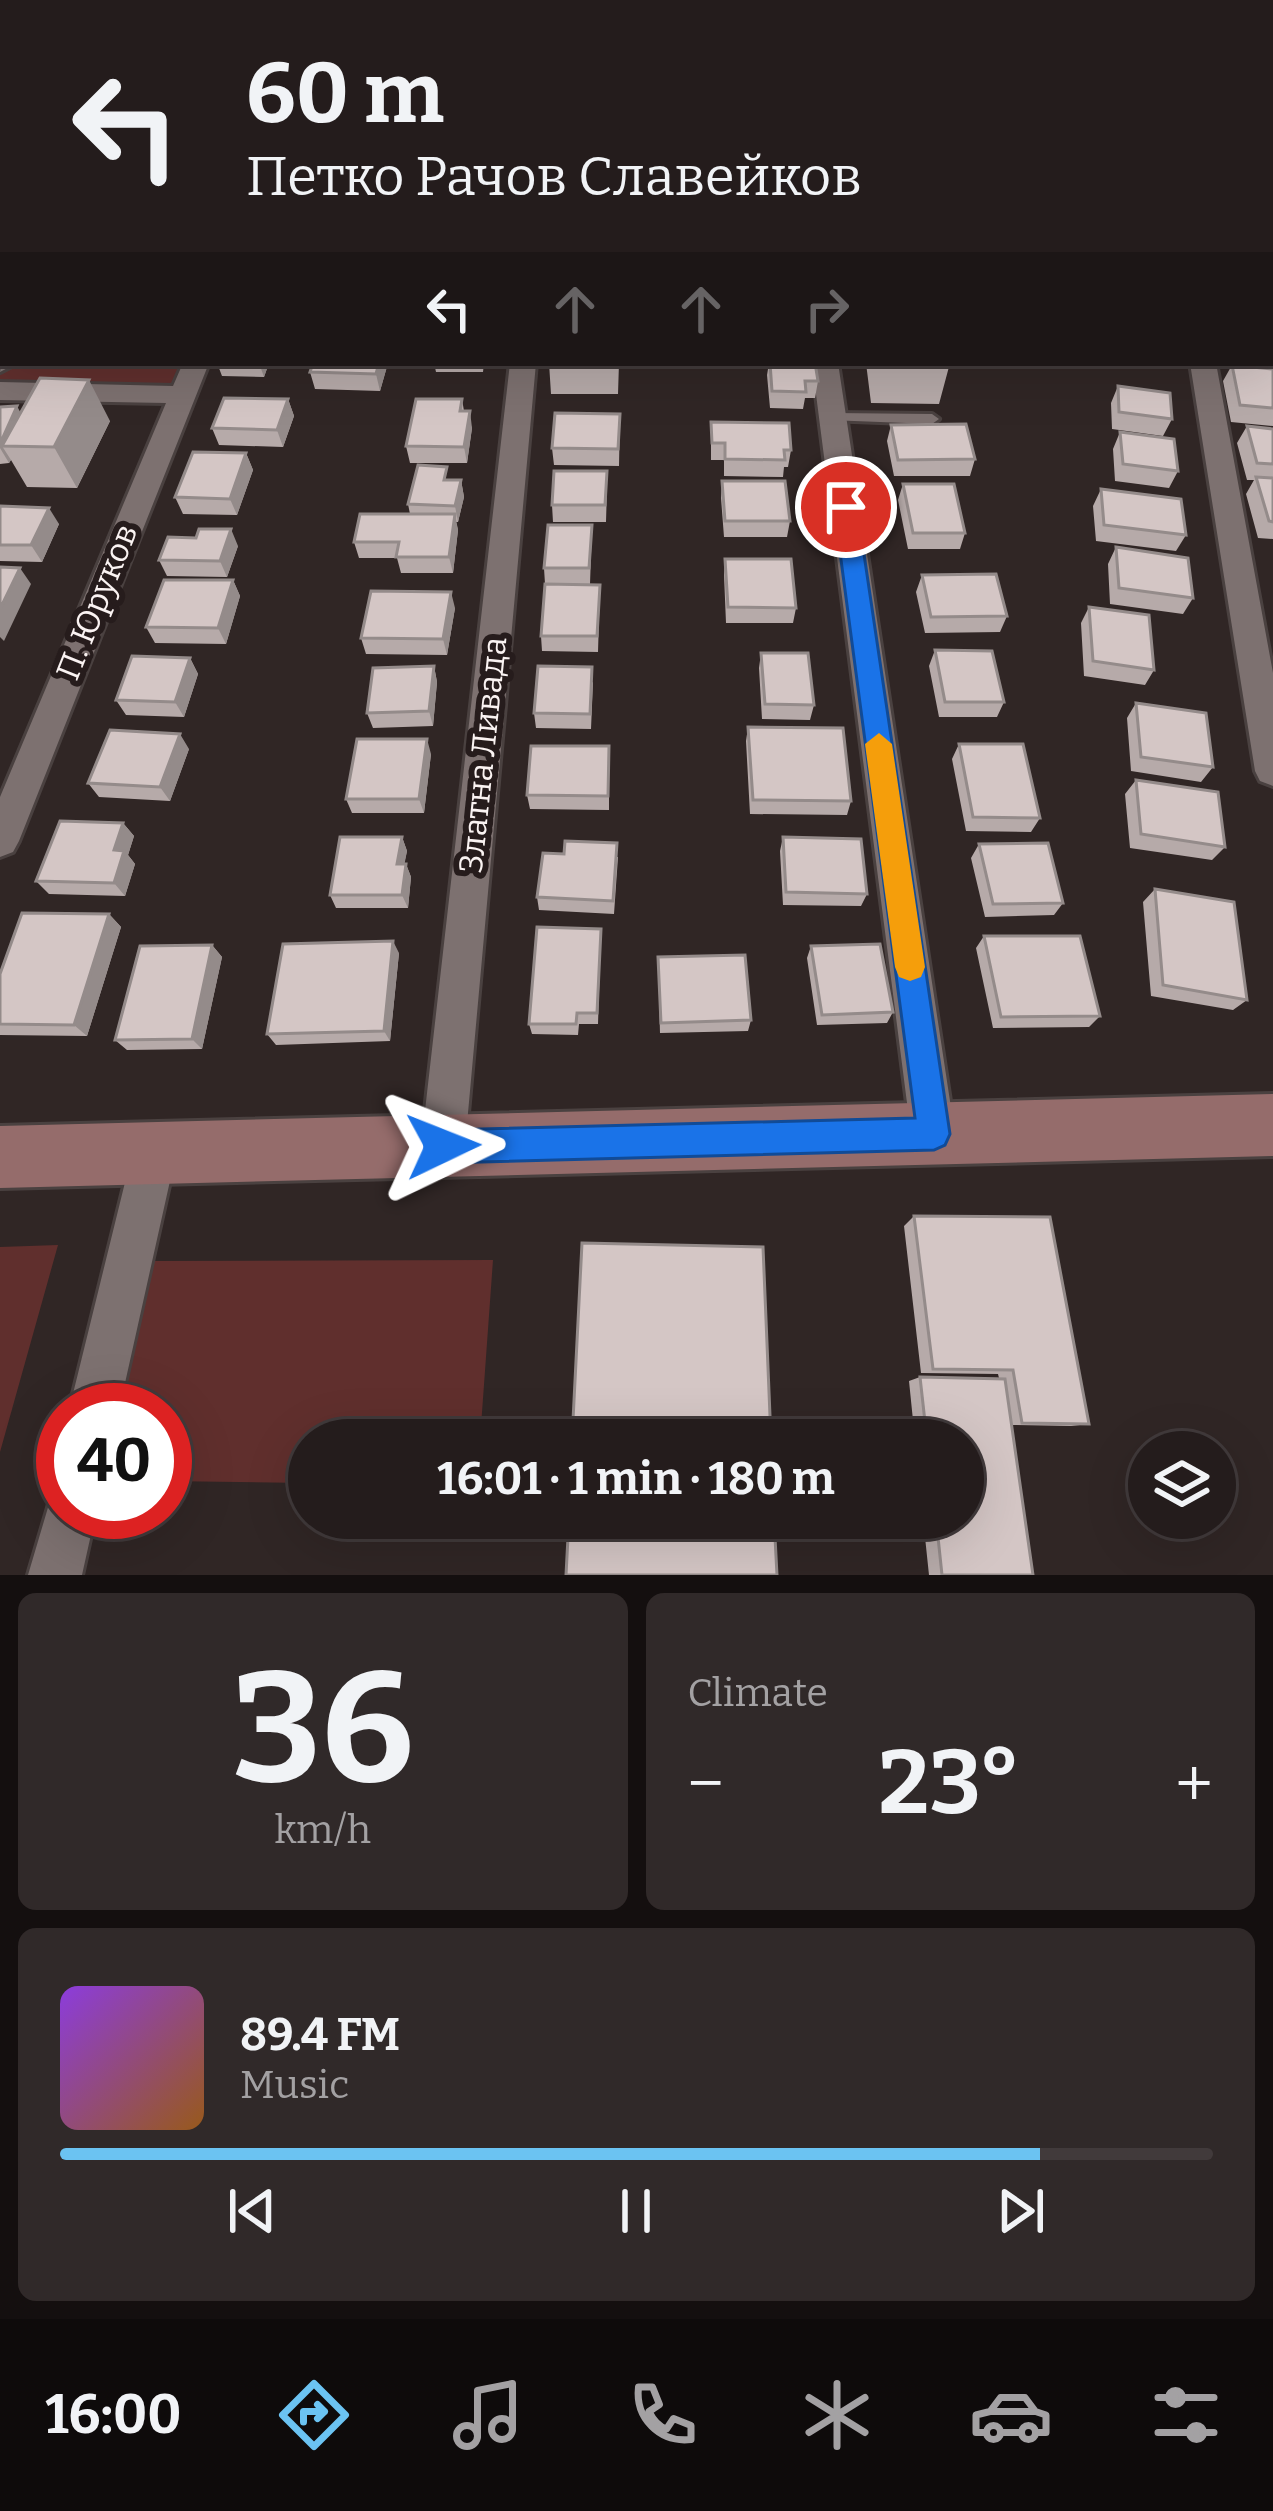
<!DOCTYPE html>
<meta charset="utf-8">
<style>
:root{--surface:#241c1c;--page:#302929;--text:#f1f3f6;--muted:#a3a1a3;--line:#413a3b;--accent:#6bc3f2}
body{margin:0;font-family:Bitter,serif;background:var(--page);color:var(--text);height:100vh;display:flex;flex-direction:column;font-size:45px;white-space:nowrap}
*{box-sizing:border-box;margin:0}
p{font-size:39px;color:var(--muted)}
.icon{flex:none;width:66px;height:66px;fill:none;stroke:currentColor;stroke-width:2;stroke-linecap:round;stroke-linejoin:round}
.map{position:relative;height:1575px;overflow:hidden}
.sheet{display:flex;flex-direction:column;gap:18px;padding:18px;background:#140f0f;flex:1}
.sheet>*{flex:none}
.guide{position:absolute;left:0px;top:0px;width:1275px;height:366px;box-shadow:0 12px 48px #0002,0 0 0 3px var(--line);background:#241c1c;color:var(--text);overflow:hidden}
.buttons{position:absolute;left:1128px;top:1431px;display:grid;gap:24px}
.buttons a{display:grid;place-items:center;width:108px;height:108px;border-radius:50%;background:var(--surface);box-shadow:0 12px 48px #0002,0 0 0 3px var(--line);font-size:60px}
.speed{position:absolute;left:36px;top:1383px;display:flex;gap:24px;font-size:60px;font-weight:700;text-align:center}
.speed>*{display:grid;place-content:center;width:156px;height:156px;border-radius:50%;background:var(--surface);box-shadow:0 12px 48px #0002,0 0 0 3px var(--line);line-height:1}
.speed .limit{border:18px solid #d22;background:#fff;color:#111}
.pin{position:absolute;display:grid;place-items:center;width:102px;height:102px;color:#fff;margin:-51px;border:6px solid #fff;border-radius:50%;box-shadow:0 3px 12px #0007}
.me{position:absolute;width:132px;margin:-66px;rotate:88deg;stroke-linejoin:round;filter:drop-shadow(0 0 9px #0008)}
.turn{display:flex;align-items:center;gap:42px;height:252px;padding:0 48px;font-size:54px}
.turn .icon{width:156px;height:156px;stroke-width:2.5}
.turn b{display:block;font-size:84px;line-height:102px}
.lanes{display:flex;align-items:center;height:114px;padding:0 48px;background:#0003;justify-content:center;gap:60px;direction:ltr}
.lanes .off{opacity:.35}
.big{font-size:90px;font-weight:700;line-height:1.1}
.sheet .widget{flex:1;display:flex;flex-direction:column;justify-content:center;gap:18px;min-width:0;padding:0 42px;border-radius:18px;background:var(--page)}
.sheet .dial{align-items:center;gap:0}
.dial b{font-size:156px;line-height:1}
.song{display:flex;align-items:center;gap:36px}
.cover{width:144px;height:144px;border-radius:18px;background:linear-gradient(135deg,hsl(270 70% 55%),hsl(30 70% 35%))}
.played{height:12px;border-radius:6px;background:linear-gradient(90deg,var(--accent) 85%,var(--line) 85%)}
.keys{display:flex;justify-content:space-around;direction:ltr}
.heat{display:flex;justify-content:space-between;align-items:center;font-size:66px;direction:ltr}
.sheet .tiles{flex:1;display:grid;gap:18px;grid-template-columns:1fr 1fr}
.widget:last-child{grid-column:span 2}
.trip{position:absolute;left:288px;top:1419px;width:696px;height:120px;border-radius:60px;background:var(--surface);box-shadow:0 12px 48px #0002,0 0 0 3px var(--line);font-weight:700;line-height:120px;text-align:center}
.tab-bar{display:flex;height:192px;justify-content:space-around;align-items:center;background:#0e0b0b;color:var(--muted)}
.tab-bar .icon{width:84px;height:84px}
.tab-bar .on{color:var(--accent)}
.tab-bar b{font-size:54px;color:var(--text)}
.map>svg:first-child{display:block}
.green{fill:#602f2d}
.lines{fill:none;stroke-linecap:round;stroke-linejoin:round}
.lane-casing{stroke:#4a4140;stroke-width:6}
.street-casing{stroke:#4a4140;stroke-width:6}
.secondary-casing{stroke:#4a4140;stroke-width:6}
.lane{fill:#7d7170;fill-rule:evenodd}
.street{fill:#7d7170;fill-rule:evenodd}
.secondary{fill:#956c6b;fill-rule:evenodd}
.wall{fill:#b6aaa9}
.shaded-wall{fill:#948b8a}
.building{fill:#d4c6c5;stroke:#948b8a;stroke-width:3}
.route{fill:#1a73e8;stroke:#114b97;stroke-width:3}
.slow{fill:#f59e0b}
.labels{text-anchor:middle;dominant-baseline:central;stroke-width:12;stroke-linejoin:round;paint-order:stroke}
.street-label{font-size:33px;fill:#faf3f2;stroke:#261c1c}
</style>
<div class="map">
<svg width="1273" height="1575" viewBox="0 0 1273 1575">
<rect width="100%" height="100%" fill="#302625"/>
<path class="green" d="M4 363H196L181 395 0 391V364Z
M58 1245 0 1452V1247Z
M493 1260 480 1440H309V1483L165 1481V1410H118L151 1261Z"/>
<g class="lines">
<g class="lane-casing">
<path id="lane" d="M710 0H720V3H710Z
M833 413 932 414 939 419 932 424 828 420V414Z"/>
</g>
<g class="street-casing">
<path id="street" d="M552 0H570V3H552Z
M831 0H849V3H831Z
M1128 0H1146L1147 3H1129Z
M1202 0H1225L1227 3H1204Z
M1272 14H1273V26H1272Z
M1272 310H1273V326H1272Z
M3 355V363H17L0 372Z
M183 363H209L19 841 13 852 0 857V797L166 403 0 400V382L173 386Z
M510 363H536L465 1146 459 1162 443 1168 427 1162 421 1146Z
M812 363H838L955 1134 948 1149 933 1156 918 1149 911 1134Z
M1190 363H1216L1273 673V786L1260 781 1255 771Z
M154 1132 170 1138 176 1154 119 1410H69L132 1154 138 1138Z
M63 1489V1512H96L82 1575H28L52 1494Z"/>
</g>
<g class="secondary-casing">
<path id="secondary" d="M1273 1094V1156L0 1188V1126Z"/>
</g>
<use href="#lane" class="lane"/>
<use href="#street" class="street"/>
<use href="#secondary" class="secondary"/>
</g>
<path class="wall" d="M189 0H240L238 3H190Z
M326 0H398L397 3H326Z
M475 0H516L527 3H475Z
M599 0H638V3H599Z
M724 0H794L793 3H723Z
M1089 0H1129L1128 3H1089Z
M217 363H269L264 377 222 376Z
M313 363H388L380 391 315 389 310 372Z
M434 363H484L483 372H436Z
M549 363H619L618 394H551Z
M769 363H815L818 381 815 398H805L803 409 770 408 767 375Z
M866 363H950L939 404 871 403Z
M1232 365 1273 369V426L1231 422 1223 381Z
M1118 386 1172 419 1163 436 1112 429 1111 403Z
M288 399 294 416 283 447 219 445 212 428Z
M462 399 464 411 472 428 467 463H410L406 446Z
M0 407 20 413 110 421 77 488 27 487 11 460 9 463 0 464Z
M620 414 619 466 554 465 552 448Z
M711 422 791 450 788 467H784L783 477 724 476V460H711Z
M891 425 975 459 970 476H894L887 441Z
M1247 426 1273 429V539L1258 538 1246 494 1254 480H1247L1237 443Z
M1120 432 1178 471 1169 488 1115 481 1113 449Z
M246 453 253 470 237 515 183 514 175 497Z
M449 480H461L464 497 458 522H456L458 530 453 573H401L397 558H359L354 542 410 514 408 504Z
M722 481 790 521 787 537H724L721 498Z
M903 484 965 533 960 549H908L898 500Z
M607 488 606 522H553L552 505Z
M1101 489 1186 535 1176 551 1096 541 1093 506Z
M0 506 59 524 42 562 0 561Z
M592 525 590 584 600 585 598 652 542 651 541 636 545 584 544 568Z
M238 546 227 577 167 576 159 560Z
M1116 547 1193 598 1183 614 1110 604 1108 564Z
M725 559 796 608 793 623H726L724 575Z
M922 575 1007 616 1000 632 925 633 916 592Z
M233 580 240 596 226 644 155 643 146 627Z
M1089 607 1154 670 1145 685 1084 676 1081 623Z
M455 608 447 655 366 654 361 638Z
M935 650 1004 702 997 717H939L929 666Z
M761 653 814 705 810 720 762 719 759 668Z
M190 658 198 674 184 717 126 715 116 700Z
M434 666 437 682 433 726 373 728 367 713Z
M593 682 591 729 536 728 534 713Z
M1136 703 1213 767 1201 782 1131 771 1127 718Z
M748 727 851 801 847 815 750 814 746 741Z
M959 744 1040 818 1031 832 966 831 952 759Z
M609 746V810L530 809 527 795Z
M189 749 170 801 99 797 88 783Z
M431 754 424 813H352L346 799Z
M1136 780 1225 847 1212 860 1130 848 1125 794Z
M123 823 134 836 128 855 135 864 125 896 49 894 36 881Z
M402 837 407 851 404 864H406L411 877 408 908H336L330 895Z
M783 837 867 894 861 906 783 905 780 851Z
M979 844 1063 903 1054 915 985 917 971 858Z
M564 854 618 857 614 914 539 910 537 897Z
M1155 889 1247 1000 1233 1010 1151 996 1143 902Z
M109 914 121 927 87 1036 0 1035V974Z
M601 929 598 1024H579L578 1035 532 1034 529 1024Z
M984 936 1100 1016 1089 1027 993 1028 976 948Z
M212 945 222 957 202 1049 127 1050 115 1040Z
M811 946 893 1012 887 1023 817 1025 807 958Z
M399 953 390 1041 276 1045 267 1034Z
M658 957 751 1020 748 1031 660 1033Z
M914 1216 1089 1424 1071 1426 1011 1425 1033 1575H929L923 1518H963V1440H915L909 1381 920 1377 999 1378 998 1374 921 1373 904 1226Z"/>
<path class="shaded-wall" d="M259 363H269L264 377Z
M379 363H388L380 391 376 374Z
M89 380 110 421 77 488 54 447Z
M288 399 294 416 283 447 277 430Z
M17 406 26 423 2 446 11 460 9 463 0 448V444Z
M470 411 472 428 467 463 464 447Z
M246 453 253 470 237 515 230 499Z
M461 480 464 497 458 522 455 506Z
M49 508 59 524 42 562 31 545Z
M455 514 458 530 453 573 449 557Z
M231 529 238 546 227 577 220 561Z
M20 568 31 584 4 641 0 637V609Z
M233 580 240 596 226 644 218 628Z
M451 592 455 608 447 655 443 639Z
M190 658 198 674 184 717 175 702Z
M434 666 437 682 433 726 429 711Z
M180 734 189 749 170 801 160 787Z
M427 739 431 754 424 813 419 799Z
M123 823 134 836 128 855 135 864 125 896 114 883V850Z
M402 837 407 851 402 877 397 864Z
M406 864 411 877 408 908 402 895Z
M109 914 121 927 87 1036 74 1025Z
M393 941 399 953 390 1041 384 1031Z
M212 945 222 957 202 1049 192 1039Z"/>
<path class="building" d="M34 0H75L74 2 69 3H34Z
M107 0H143L141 3H105Z
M728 0H778V3H728Z
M883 0H930L932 3H883Z
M1 13H3V28L0 29Z
M1272 163H1273V249H1272Z
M0 236H3V259L0 260Z
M0 269H3V315L0 316Z
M313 363H379L376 374 310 372Z
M770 363H815L818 381H805L806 392 772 391Z
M1232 365 1273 369V408L1240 405Z
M40 378 89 380 54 447 2 446Z
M1118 386 1170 393 1172 419 1119 412Z
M224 398 288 399 277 430 212 428Z
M416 399H462L460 411H470L464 447 406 446Z
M17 406 0 444V407Z
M555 413 620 414 618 449 552 448Z
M711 422 789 423 791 450H784L785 460 725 459V443H712Z
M966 424 975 459 898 460 891 425Z
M1247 426 1273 429V464L1257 463Z
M1120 432 1174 439 1178 471 1123 464Z
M193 452 246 453 230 499 175 497Z
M418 465 447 467 444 480H461L455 506 408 504Z
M554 471H607L605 505H552Z
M1256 477 1273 478V522L1269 521Z
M722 481H785L790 521H725Z
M903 484H954L965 533H913Z
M1101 489 1181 499 1186 535 1104 525Z
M0 506 49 508 31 545H0Z
M360 514H455L449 557H396L399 542H354Z
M548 525H592L589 568H544Z
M199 529H231L220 561 159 560 168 537 196 538Z
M1116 547 1188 558 1193 598 1119 588Z
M725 559H791L796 608 728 607Z
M0 567 20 568 0 609Z
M996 574 1007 616 931 617 922 575Z
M164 580H233L218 628 146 627Z
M545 584 600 585 597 636H541Z
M371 591 451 592 443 639 361 638Z
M1089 607 1149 615 1154 670 1093 661Z
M935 650 992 651 1004 702H945Z
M761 653H808L814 705 765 704Z
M132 656 190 658 175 702 116 700Z
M434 666 429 711 367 713 373 668Z
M538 666 592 667 590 714 534 713Z
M1136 703 1206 713 1213 767 1141 757Z
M748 727 843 728 851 801 753 800Z
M110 730 180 734 160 787 88 783Z
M357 739H427L419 799H346Z
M959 744H1023L1040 818 973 817Z
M531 746H609L608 796 527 795Z
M1136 780 1218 792 1225 847 1141 834Z
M60 821 123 823 114 850 124 851 114 883 36 881Z
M340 837H402L397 864H406L402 895H330Z
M783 837 861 839 867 894 786 892Z
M565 841 617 843 613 901 537 897 543 853 564 854Z
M1048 843 1063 903 993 904 979 844Z
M1155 889 1234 902 1247 1000 1163 985Z
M22 913 109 914 74 1025 0 1024V974Z
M537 927 601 929 597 1013H577L576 1024H529Z
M984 936H1080L1100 1016 1001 1017Z
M393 941 384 1031 267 1034 283 944Z
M880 944 893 1012 822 1015 811 946Z
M212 945 192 1039 115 1040 140 946Z
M745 955 751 1020 661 1023 658 957Z
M914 1216 1050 1217 1089 1424 1022 1423 1013 1370 933 1369Z
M582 1243 763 1247 771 1440H572Z
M920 1377 1005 1379 1033 1575H942L936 1518H963V1440H927Z
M569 1518H774L777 1575H566Z"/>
<path class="route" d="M846 499 857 507 950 1134 945 1145 934 1150 443 1163 431 1158 426 1146 431 1135 443 1130 915 1118 834 507Z"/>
<path class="slow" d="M879 733 892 744 925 967 921 977 910 981 899 977 895 967 865 744Z"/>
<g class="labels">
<g class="street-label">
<text transform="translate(97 602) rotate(-68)">П. Юруков</text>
<text transform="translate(483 755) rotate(-84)">Златна Ливада</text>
</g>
</g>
</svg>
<div class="buttons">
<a><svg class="icon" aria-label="layers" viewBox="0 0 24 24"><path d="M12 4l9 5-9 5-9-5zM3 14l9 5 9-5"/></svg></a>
</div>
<div class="speed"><div class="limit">40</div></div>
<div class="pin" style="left:846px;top:507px;background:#d93025"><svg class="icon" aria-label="arrive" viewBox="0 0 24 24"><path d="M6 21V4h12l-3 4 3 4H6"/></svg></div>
<svg class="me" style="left:443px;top:1146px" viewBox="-20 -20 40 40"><path d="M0-17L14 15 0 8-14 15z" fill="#1a73e8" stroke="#fff" stroke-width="4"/></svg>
<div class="trip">16:01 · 1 min · 180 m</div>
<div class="guide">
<div class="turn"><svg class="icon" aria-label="left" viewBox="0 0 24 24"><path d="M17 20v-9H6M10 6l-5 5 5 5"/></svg><div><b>60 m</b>Петко Рачов Славейков</div></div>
<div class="lanes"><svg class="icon" aria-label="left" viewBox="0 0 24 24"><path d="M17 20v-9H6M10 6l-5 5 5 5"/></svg><svg class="icon off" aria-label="ahead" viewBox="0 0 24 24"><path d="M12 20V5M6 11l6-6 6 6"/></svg><svg class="icon off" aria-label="ahead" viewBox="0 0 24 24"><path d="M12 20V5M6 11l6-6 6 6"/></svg><svg class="icon off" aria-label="right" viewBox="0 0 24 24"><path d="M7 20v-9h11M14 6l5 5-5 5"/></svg></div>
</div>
</div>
<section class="sheet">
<div class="tiles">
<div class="widget dial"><b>36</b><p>km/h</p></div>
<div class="widget"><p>Climate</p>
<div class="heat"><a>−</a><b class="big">23°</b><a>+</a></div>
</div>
<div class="widget">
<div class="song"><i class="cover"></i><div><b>89.4 FM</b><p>Music</p></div></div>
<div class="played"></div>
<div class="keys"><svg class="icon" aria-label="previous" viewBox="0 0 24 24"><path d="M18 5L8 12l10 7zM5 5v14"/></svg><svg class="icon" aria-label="pause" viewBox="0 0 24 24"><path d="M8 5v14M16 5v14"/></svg><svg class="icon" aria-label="next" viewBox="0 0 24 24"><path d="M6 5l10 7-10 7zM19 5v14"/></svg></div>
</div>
</div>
</section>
<nav class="tab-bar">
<b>16:00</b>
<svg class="icon on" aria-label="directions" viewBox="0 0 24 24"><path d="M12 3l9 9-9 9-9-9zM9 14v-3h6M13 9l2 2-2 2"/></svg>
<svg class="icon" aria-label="music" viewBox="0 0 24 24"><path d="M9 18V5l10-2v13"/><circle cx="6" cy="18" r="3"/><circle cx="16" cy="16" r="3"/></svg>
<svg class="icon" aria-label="phone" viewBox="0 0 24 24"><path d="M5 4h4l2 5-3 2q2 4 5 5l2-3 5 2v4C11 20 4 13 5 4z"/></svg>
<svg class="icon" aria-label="climate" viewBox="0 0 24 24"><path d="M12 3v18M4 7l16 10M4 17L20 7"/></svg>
<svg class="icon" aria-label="car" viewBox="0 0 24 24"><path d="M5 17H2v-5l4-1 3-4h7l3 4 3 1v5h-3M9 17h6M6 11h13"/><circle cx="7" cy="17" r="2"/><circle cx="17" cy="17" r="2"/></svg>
<svg class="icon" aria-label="filters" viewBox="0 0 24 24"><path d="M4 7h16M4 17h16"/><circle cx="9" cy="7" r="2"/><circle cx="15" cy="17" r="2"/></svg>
</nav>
